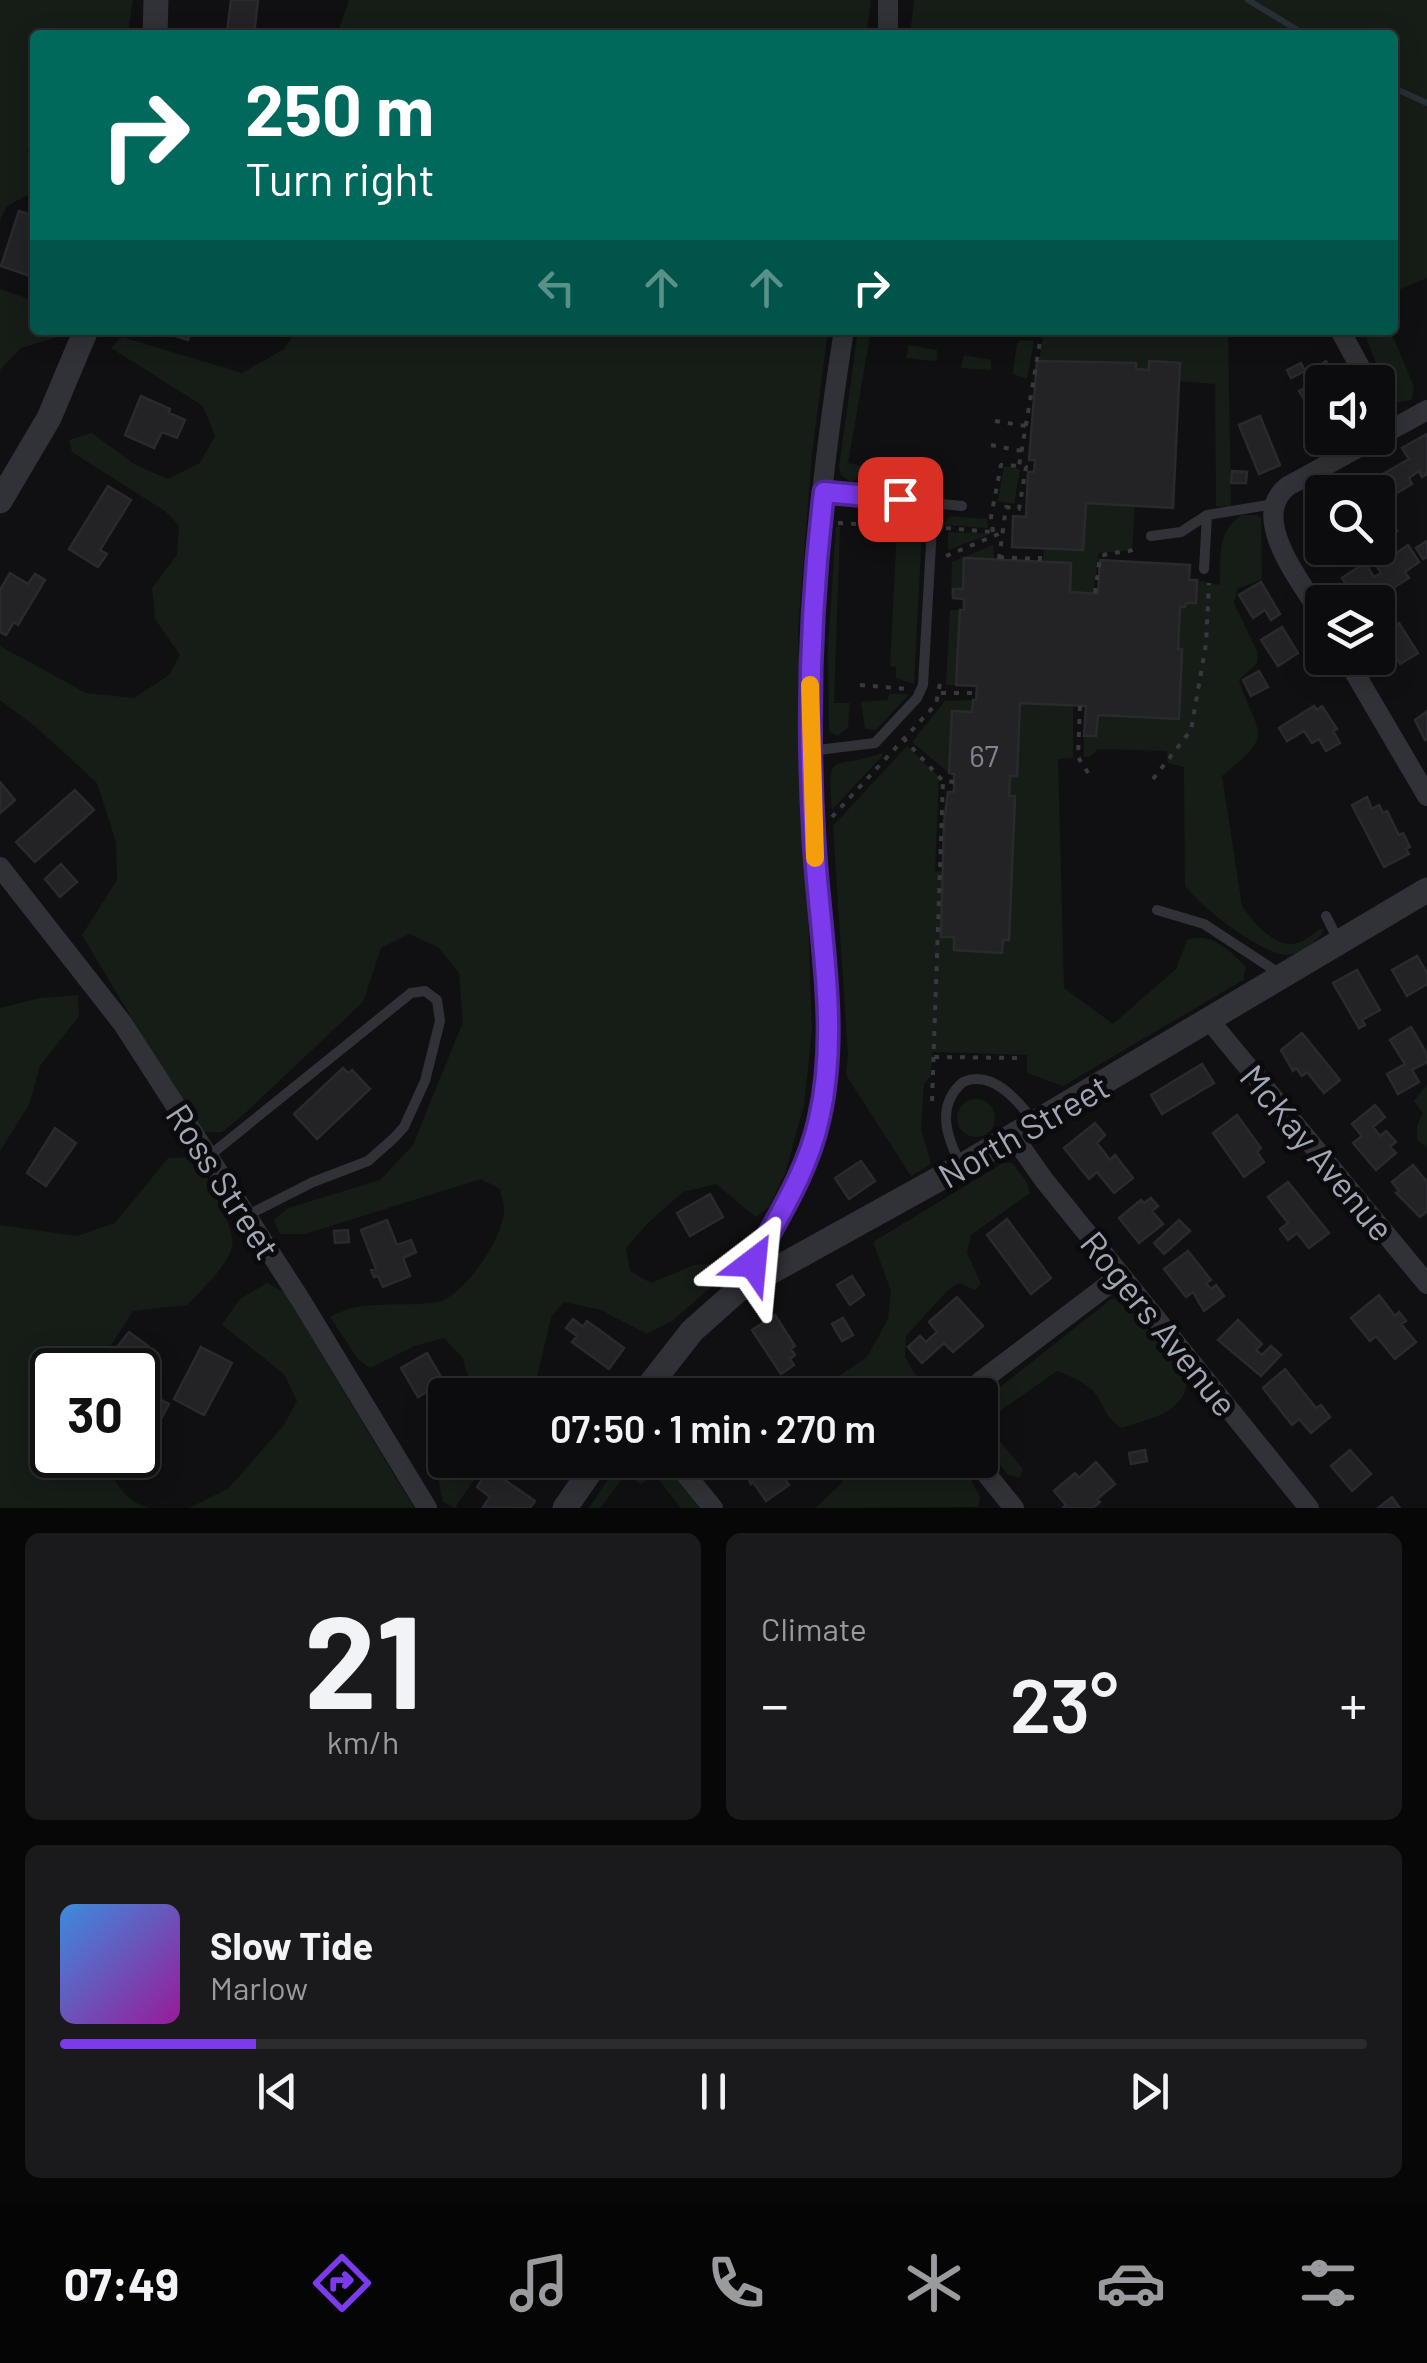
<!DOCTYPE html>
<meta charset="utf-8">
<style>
:root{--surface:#0c0c0e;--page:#1a1a1c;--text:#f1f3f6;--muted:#9a9b9e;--line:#2c2c2e;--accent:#7c3aed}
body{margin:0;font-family:Barlow,sans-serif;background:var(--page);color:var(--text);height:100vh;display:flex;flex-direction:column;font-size:38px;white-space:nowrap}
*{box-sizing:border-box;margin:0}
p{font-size:32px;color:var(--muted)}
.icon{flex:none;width:55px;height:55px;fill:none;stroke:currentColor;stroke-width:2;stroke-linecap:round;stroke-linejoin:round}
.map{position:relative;height:1508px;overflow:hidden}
.drawer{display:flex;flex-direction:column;gap:25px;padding:25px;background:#070708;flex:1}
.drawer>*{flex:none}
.guide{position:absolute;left:30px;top:30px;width:1368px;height:305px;border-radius:10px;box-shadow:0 5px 25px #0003,0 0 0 2px var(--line);background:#00695c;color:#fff;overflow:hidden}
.controls{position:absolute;left:1305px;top:365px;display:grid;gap:20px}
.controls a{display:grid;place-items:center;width:90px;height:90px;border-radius:10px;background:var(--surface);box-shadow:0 5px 25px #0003,0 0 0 2px var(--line);font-size:50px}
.speed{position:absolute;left:30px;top:1348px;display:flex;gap:20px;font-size:50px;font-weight:700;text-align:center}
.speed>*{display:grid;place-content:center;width:130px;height:130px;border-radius:50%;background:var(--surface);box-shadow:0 5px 25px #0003,0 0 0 2px var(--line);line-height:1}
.speed .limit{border:5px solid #111;border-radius:15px;background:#fff;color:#111}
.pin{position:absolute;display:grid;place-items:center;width:85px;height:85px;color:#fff;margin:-42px;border-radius:20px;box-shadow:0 5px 15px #0006}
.me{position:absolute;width:110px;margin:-55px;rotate:29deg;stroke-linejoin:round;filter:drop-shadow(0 0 8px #0008)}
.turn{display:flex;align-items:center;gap:35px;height:210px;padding:0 50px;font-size:45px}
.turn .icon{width:130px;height:130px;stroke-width:2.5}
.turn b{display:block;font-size:70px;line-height:85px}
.lanes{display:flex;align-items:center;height:95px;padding:0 50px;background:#0003;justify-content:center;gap:50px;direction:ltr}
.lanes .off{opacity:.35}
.big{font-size:75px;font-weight:600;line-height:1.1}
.drawer .tile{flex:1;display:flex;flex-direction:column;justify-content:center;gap:15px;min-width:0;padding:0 35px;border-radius:15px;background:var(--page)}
.drawer .dial{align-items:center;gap:0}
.dial b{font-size:130px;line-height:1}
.song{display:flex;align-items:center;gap:30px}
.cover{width:120px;height:120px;border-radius:15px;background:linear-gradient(135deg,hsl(210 70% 55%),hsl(300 70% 35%))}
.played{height:10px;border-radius:5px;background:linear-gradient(90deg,var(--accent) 15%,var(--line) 15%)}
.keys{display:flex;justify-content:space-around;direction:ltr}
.heat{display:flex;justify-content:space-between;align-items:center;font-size:55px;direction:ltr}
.drawer .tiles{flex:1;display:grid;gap:25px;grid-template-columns:1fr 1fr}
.tile:last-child{grid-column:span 2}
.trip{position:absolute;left:428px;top:1378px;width:570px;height:100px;border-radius:10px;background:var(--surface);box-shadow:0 5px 25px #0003,0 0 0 2px var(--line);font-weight:600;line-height:100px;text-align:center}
.menu{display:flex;height:160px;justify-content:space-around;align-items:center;background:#050506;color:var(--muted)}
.menu .icon{width:70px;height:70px}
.menu .current{color:var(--accent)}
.menu b{font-size:45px;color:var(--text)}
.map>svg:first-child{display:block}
.green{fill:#161d17}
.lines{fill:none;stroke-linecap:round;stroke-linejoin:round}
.stream{stroke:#263036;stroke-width:6}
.building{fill:#232326;stroke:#2a2a2e;stroke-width:2.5}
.path{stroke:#37393e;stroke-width:4;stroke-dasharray:5 8;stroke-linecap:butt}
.service{stroke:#313237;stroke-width:10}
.minor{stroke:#313237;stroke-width:20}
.tertiary{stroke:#313237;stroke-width:25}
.route-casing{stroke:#51269a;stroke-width:25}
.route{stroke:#7c3aed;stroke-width:18}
.slow{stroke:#f59e0b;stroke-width:18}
.labels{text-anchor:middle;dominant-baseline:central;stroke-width:10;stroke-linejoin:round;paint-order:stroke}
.number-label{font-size:30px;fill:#818590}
.street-label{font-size:35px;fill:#a1a7b4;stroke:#0b0b0d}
</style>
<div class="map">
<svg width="1427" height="1508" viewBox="0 0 1427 1508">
<rect width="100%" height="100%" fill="#101012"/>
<path class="green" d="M0 0H133L128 31 105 35H35V125L27 151 35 160V198L27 195 6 207 0 220Z
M349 0H870L871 3 866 35H337Z
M914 0H1427V278L1394 292 1393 296 1392 35H910Z
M0 289 35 301V330H61L58 337 21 348 0 370Z
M297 330H828L812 454 798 629 812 1030 804 1105 786 1171 769 1207 756 1217 716 1184 683 1192 647 1224 626 1248 630 1271 651 1283 694 1265 718 1263 722 1278 673 1320 647 1334 601 1310 564 1302 551 1317 533 1395H474L462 1357 444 1338 415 1346 370 1368 358 1359 330 1317C362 1298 401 1308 437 1302 463 1298 503 1238 504 1212 505 1205 501 1196 500 1189L481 1179 305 1234H280L274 1220 288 1208 380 1180 413 1145 463 1022 459 973 438 947 409 934 381 948 363 1002 243 1115 222 1132H200L82 935 117 880 116 842 97 783 36 727 0 700V646L86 693 134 698 169 675 180 655 155 619 152 588 177 555 179 525 165 511 72 452 69 440 92 433 134 464 168 479 200 463 215 436 203 406 111 348 122 337 242 373 284 349Z
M858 330H871L848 463 861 466 862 475 851 482 841 475 839 467Z
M1044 330H1228L1231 507 1216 506 1215 384 1179 381V363L1150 361 1149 370 1136 369V363L1039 361Z
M1363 330H1390L1414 386 1412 400 1392 403Z
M1021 340 1034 341 1027 379 1013 374 1017 343Z
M909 345 937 350V359L934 361 906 358Z
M964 355 991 360V370L961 368Z
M1004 466 1020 469 1014 504 998 501Z
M887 471 915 477V486L912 488 884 484Z
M1086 503 1135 506 1132 550 1099 553 1093 593 1070 592 1071 563 1043 561 1044 549 1083 550Z
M888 510 917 514 922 525 880 522 881 515Z
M1242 515H1257L1261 518 1262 579 1237 589 1234 603 1258 653 1257 663 1239 680C1257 736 1277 732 1222 776L1242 906C1253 922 1276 950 1298 943 1305 941 1314 933 1320 929L1324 930C1319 941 1300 954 1287 955 1263 955 1198 906 1185 885L1184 767 1168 763 1167 751 1098 749 1089 757H1084V736H1096L1098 715 1179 719 1182 650 1178 649 1180 607H1185L1186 603H1195L1197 580 1220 585C1221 556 1216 531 1242 515Z
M950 516 987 519 988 528 943 525Z
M840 526 834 703H850L848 728 837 736 829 731 828 647 836 527Z
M897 529 922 530 914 684 896 678V667L890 666Z
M948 532 990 534 948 550Z
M993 545 994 559 964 558 963 589H954L951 598 952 562Z
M950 610H960L956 685H946Z
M889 694H909L876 730 865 729 861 702 888 700Z
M973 700 972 712H952L949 773 912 742 945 701Z
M1020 703 1073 705V758L1058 759 1064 988 1113 1024 1176 969 1187 940C1211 931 1231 952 1246 967L1243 980 1063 1086 1027 1073V1055L933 1052 930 1077 924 1083 921 1129 931 1164 911 1176 846 1075 848 1055 833 826 907 746 939 777 935 871 944 872 941 936 954 937V950L1002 952 1003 940 1009 939 1015 797 1009 796 1010 776H1017Z
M881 753 883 755 832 810C826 745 835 772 881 753Z
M78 995 79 1016 40 1066 29 1105 0 1151V1008L40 998Z
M1427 1084V1148L1417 1139V1126L1423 1113 1414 1101Z
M957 1118a19 19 0 1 1 38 0a19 19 0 1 1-38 0Z
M196 1157C205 1176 237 1228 232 1247 226 1268 202 1289 187 1305L133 1311 110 1347 105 1370H52V1455H106C110 1479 125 1502 150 1508H0V1225L77 1236 115 1223 168 1158Z
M1003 1163H1012L1027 1182 1030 1193 971 1235 967 1253 981 1284 975 1290 959 1283 948 1290 906 1336 905 1357 914 1373 937 1395H798L836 1378 867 1357 888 1319 891 1291 873 1242Z
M267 1283 284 1292 414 1508H189L229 1488 284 1425 297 1401 284 1374 222 1325 240 1299Z
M1119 1297 1125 1299 1187 1380C1186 1413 1148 1419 1122 1428 1103 1415 1109 1415 1098 1397 1090 1384 1070 1376 1057 1371L984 1422 1023 1469 1019 1478 1007 1474 980 1439V1403L1110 1300Z
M446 1460H487L455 1508 443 1502 436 1469Z
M621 1460H662L700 1508H681L655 1475 641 1484 626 1474 600 1508H589Z
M831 1460H960L980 1497 978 1507 815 1508 842 1483 843 1474Z"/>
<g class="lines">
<path class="stream" d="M1248 0 1306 35
M1392 87 1427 103"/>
</g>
<path class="building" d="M231 0H258L254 35 227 32Z
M19 211 35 216 33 277 1 266Z
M169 330H191L188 340 168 334Z
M1037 361 1136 363V369L1149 370V361L1180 363 1173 508 1086 503 1083 550 1012 547 1013 516 1026 517 1028 472H1034L1035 460H1029Z
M1326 361 1335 374 1328 379 1330 382H1322V429L1299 391 1314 383 1307 373Z
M1301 363 1305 371 1291 378 1287 370Z
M141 396 170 409 169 413 185 420 177 438 162 432 154 448 125 435Z
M1260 416 1280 465 1259 474 1239 425Z
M1427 434V474L1422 477 1419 471 1409 478 1412 484 1395 494 1383 474 1409 459 1402 448Z
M1232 471 1247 472 1246 483H1231Z
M1371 479 1394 519 1391 521 1397 531 1381 540 1378 534V492H1348Z
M108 486 131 500 100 550 107 554 98 567 69 549Z
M1427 541V557L1423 559 1416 548Z
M1408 545 1419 562 1405 572 1409 578 1384 594 1386 597 1378 603 1351 602 1347 597 1352 594 1342 578 1365 563 1374 577 1381 573 1373 560 1391 548 1395 554Z
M964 558 1071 563 1070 592 1098 594 1100 560 1190 565 1189 580H1197L1196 603H1186L1185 607H1180L1178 649H1182L1179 719 1098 715 1096 736H1084L1086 706 1020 703 1017 776H1010L1009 796H1015L1009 940H1003L1002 953 954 950V937H941L944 822 948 792H954V774L949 773 952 711 972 712 973 700H976L977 686 956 685 960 610H964V599L953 598V589H963Z
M10 573 28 584 35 574 45 580 18 625 14 622 6 635 0 632V590Z
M1261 582 1280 614 1271 620 1265 610 1253 618 1239 595Z
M1399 623 1418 653 1400 664 1396 657 1391 660 1387 654 1382 657 1378 651V636Z
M1282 627 1298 653 1278 666 1261 640Z
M1259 671 1268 687 1251 696 1243 680Z
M1314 706 1317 710 1322 706 1337 729 1333 731 1340 743 1326 751 1319 739 1312 743 1304 731 1287 741 1279 728Z
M1427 711V739L1425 740 1415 720Z
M0 782 15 800 0 813Z
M75 790 94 810 35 862 16 842Z
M1367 797 1372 809 1379 805 1383 813 1387 811 1399 835 1403 833 1410 847 1406 849 1409 854 1384 867 1352 805Z
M61 864 77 882 60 897 45 879Z
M1417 956 1427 973V984L1407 996 1392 970Z
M1357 970 1380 1010 1362 1020 1365 1025 1359 1028 1333 983Z
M1411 1027 1427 1054V1062L1412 1070 1419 1082 1398 1094 1387 1074 1405 1064 1390 1040Z
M1302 1033 1340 1080 1324 1093 1307 1072 1302 1076 1296 1068 1293 1071 1281 1050Z
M1202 1064 1214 1083 1162 1114 1151 1095Z
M343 1068 348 1073 352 1070 370 1089 317 1139 294 1114Z
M1375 1105 1385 1117 1373 1127 1380 1136 1386 1131 1396 1142 1390 1147 1396 1153 1376 1170 1353 1143 1362 1136 1352 1124Z
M1237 1115 1261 1148 1257 1152 1264 1162 1244 1177 1213 1133Z
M1095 1123 1105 1135 1097 1143 1110 1160 1115 1155 1133 1178 1114 1193 1097 1172 1089 1179 1064 1148Z
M55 1128 76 1143 46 1186 27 1173Z
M861 1161 875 1181 849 1199 835 1178Z
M1413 1165 1427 1182V1211L1420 1217 1396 1193 1399 1191 1392 1182Z
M1288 1182 1329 1233 1309 1248 1297 1233 1288 1240 1280 1229 1288 1223 1268 1197Z
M710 1194 723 1217 690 1236 677 1213Z
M1151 1198 1158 1206 1152 1211 1163 1224 1139 1243 1119 1218 1141 1200 1144 1203Z
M1007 1219 1051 1278 1031 1294 987 1235Z
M387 1220 397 1245 411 1240 416 1252 403 1258 410 1276 383 1287 378 1276 374 1277 371 1270 376 1269 361 1230Z
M1179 1220 1190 1231 1164 1254 1154 1243Z
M348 1230 349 1242 335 1243 334 1231Z
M1188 1251 1211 1280 1206 1283 1211 1289 1216 1285 1224 1296 1204 1311 1193 1292 1186 1297 1164 1269Z
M852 1276 864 1295 850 1305 837 1285Z
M1379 1295 1395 1316 1399 1312 1406 1321 1401 1324 1416 1342 1395 1359 1376 1336 1370 1341 1351 1318Z
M957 1297 983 1326 953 1352 944 1343 922 1363 908 1347 920 1336 926 1342 937 1332 929 1322Z
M775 1315 795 1346 791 1349 795 1355 790 1359 794 1365 781 1374 752 1330Z
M843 1318 853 1335 842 1341 832 1324Z
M573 1319 583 1327 587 1321 624 1348 609 1369 572 1342 577 1336 566 1328Z
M1238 1320 1262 1344 1256 1350 1262 1355 1271 1346 1281 1355 1261 1376 1218 1340Z
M129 1332 148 1346 126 1370 109 1357Z
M201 1347 232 1363 204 1415 174 1399Z
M427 1353 444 1382 418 1397 401 1368Z
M1285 1369 1316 1408 1321 1405 1330 1417 1311 1433 1299 1419 1292 1425 1263 1388Z
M147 1392 169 1404 153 1434 138 1426V1410Z
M445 1410V1431L440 1436 429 1425Z
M1145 1450 1147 1461 1131 1464 1129 1453Z
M1350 1450 1371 1474 1352 1491 1331 1466Z
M738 1460H772L789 1485 766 1501 753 1482 751 1484Z
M1096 1462 1115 1484 1097 1499 1100 1502 1093 1508H1063L1066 1505 1054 1491 1075 1473 1079 1478Z
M489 1469 535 1501 530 1508 483 1507 490 1497 477 1487Z
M1392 1497 1400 1508H1378Z"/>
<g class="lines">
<path class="path" d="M995 421 1026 426
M991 445 1022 451
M838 523 857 524
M881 525 916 527
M946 528 992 532
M993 532 991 517 1001 465 1019 466
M946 556 1001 533
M999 557 1040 559V548
M999 559 1006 507 1019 509 1026 467 1019 466 1042 330
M1095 593 1100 557C1113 549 1127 556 1139 546
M860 685 907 689
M941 693H976
M1080 706 1078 757 1090 776
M903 738 943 781 954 782
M1153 779 1191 730 1206 644 1209 583
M832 817 936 704 941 678
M934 1057 1022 1058V1055
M932 1101 943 781"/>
<path class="service" d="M823 492 962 506
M1151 536 1181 532 1207 515 1274 504
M1204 569 1207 515
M810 751 875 743 917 698 923 685 932 527 929 503
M1157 910 1204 924 1279 973
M1326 916 1339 942
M209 1156 411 993 425 991 437 1000 440 1021 425 1081 404 1127 394 1138 368 1161 313 1182 246 1216
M961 1165C947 1138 935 1106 963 1082 993 1069 1019 1102 1035 1123"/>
<path class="minor" d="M888 35V0
M1340 330 1368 382
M1378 399 1393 428
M1378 437 1427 410
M1322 616C1303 584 1247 517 1288 486L1376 438
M1346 658 1427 796
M0 867 123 1024 300 1299 427 1508
M1209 1020 1427 1284
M1013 1136 1044 1180 1309 1508
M738 1290C768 1236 806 1180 820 1119 834 1051 824 982 818 914 814 861 812 808 810 754 806 613 822 469 844 330
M969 1395 981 1381 1121 1275
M674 1460 713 1508
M975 1460 1014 1508"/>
<path class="tertiary" d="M155 35 156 0
M0 501 49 418 86 330
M642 1395 692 1331 738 1290 962 1166 1427 890
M565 1508 598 1460"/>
</g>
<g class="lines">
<g class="route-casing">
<path id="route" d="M753 1263C778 1217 808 1171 819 1119 840 1029 819 931 814 840 807 724 810 607 824 492L900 499"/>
</g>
<use href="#route" class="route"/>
<path class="slow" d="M810 685 815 858"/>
</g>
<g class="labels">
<g class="number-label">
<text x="984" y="755">67</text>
</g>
<g class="street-label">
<text transform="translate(1023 1130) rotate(-30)">North Street</text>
<text transform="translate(1318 1152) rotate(50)">McKay Avenue</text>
<text transform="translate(224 1181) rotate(57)">Ross Street</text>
<text transform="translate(1160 1323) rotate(51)">Rogers Avenue</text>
</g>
</g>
</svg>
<div class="controls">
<a><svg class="icon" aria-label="sound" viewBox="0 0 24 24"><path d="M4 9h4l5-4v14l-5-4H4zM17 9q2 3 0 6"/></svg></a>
<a><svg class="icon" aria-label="search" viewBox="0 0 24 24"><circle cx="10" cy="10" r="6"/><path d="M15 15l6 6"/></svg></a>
<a><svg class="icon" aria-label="layers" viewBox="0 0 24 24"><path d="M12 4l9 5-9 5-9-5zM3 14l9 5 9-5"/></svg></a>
</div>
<div class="speed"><div class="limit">30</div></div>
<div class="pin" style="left:900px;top:499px;background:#d93025"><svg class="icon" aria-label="arrive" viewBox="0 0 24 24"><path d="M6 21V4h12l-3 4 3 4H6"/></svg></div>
<svg class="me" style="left:753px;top:1263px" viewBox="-20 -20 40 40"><path d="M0-17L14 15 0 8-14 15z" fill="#7c3aed" stroke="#fff" stroke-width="4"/></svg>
<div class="trip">07:50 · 1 min · 270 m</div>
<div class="guide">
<div class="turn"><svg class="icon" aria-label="right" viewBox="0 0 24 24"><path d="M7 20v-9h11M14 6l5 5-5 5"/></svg><div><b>250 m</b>Turn right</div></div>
<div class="lanes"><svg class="icon off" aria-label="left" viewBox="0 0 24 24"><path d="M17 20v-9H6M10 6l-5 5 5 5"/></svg><svg class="icon off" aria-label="ahead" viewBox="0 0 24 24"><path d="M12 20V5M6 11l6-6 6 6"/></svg><svg class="icon off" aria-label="ahead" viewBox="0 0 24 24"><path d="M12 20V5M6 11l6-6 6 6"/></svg><svg class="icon" aria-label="right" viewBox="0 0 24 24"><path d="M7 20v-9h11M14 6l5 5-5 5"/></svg></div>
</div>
</div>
<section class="drawer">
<div class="tiles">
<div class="tile dial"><b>21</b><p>km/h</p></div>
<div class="tile"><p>Climate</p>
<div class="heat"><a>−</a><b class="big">23°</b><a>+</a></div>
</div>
<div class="tile">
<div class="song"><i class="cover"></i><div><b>Slow Tide</b><p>Marlow</p></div></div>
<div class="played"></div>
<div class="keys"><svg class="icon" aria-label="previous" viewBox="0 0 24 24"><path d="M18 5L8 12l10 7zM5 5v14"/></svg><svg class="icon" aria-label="pause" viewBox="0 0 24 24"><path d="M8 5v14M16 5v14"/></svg><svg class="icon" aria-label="next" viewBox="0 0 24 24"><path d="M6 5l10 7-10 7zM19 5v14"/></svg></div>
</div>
</div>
</section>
<nav class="menu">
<b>07:49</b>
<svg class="icon current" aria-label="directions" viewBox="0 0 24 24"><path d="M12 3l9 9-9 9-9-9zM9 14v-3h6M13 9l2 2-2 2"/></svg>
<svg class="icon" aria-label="music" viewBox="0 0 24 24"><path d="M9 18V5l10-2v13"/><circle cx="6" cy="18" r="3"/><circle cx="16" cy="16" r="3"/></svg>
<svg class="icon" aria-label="phone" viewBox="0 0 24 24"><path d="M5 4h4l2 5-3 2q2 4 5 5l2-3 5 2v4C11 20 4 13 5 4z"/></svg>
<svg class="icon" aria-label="climate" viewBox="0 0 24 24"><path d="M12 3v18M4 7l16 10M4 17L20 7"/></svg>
<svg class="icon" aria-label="car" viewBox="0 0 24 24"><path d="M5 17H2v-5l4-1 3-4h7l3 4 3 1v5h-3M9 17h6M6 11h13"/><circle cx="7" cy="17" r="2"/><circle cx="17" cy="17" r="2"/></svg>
<svg class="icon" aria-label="filters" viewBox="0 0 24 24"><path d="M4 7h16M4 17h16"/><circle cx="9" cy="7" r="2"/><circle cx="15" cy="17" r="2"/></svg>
</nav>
